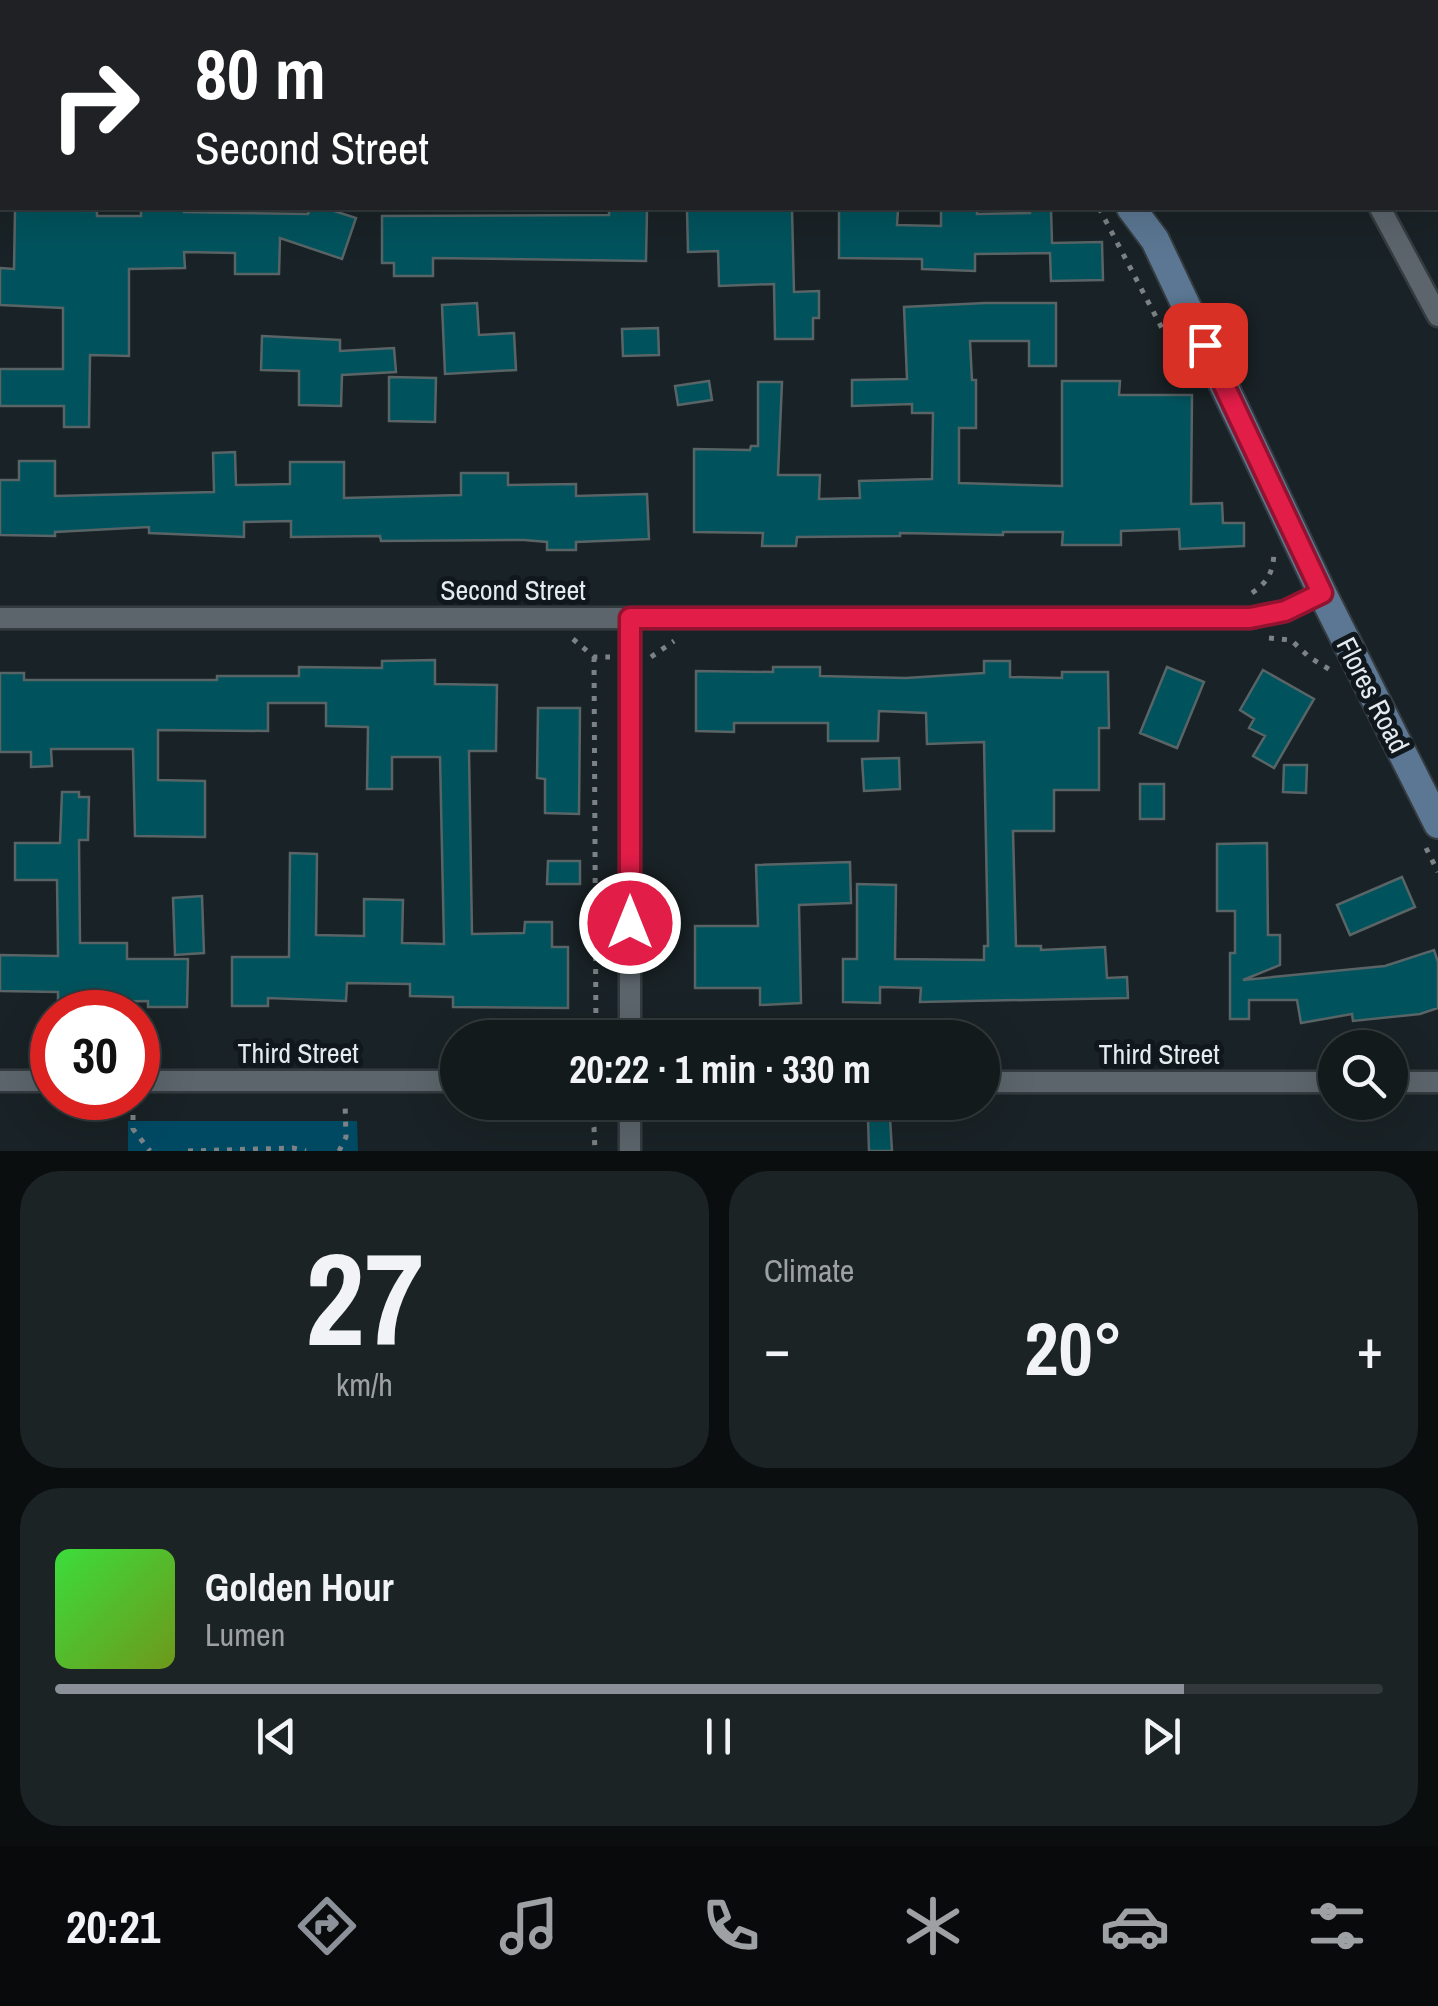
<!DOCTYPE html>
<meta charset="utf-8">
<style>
:root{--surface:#131a1c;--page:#1c2325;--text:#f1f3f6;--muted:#9da1a3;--line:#32383b;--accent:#8c9099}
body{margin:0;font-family:"Archivo Narrow",sans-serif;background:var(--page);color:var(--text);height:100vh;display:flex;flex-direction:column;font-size:38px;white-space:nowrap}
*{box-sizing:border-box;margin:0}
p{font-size:32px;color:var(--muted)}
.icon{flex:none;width:55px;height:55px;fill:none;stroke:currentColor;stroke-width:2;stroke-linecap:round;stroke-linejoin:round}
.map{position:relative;height:1151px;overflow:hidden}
.sheet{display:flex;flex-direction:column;gap:20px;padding:20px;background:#0a0e0f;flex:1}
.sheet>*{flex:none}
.banner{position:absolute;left:0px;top:0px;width:1440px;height:210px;box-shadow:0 10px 40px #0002,0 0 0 2px var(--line);background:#202124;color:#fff;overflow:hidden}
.tools{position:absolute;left:1318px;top:1030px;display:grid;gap:20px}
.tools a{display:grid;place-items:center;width:90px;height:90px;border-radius:50%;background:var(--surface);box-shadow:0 10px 40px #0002,0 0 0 2px var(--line);font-size:50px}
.speed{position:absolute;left:30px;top:990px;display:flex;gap:20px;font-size:50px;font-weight:700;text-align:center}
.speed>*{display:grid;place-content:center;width:130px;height:130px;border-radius:50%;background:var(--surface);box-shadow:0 10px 40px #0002,0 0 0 2px var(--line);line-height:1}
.speed .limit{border:15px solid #d22;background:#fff;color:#111}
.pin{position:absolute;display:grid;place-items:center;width:85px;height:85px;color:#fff;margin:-42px;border-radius:20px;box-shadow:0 5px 15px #0006}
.me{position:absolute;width:110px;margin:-55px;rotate:0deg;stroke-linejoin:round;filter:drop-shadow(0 0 8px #0008)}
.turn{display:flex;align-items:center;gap:35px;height:210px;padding:0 30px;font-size:45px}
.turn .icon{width:130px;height:130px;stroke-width:2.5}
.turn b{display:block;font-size:70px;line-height:85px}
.big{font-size:75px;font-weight:800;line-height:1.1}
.sheet .tile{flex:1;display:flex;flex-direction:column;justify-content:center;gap:15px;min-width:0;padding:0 35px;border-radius:40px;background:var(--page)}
.sheet .dial{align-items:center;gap:0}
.dial b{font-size:130px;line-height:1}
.song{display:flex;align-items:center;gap:30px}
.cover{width:120px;height:120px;border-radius:15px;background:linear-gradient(135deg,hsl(120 70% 55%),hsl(80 70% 35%))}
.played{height:10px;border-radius:5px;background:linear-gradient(90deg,var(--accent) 85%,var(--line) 85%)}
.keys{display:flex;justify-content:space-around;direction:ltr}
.heat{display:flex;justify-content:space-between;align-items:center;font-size:55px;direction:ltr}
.sheet .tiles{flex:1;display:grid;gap:20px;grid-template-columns:1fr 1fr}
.tile:last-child{grid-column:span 2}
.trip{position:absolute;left:440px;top:1020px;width:560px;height:100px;border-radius:50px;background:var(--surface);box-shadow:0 10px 40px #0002,0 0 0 2px var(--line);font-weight:800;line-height:100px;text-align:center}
.tabs{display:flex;height:160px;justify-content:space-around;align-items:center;background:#080a0b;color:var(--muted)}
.tabs .icon{width:70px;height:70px}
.tabs .selected{color:var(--accent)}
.tabs b{font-size:45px;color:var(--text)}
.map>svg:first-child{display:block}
.green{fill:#004963}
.building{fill:#00535d;stroke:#586466;stroke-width:2.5}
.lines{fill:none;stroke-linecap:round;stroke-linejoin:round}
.street-casing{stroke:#353c40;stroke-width:25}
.secondary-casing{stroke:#353c40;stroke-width:32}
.path{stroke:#7b8386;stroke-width:5;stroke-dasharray:5 8;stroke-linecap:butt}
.street{stroke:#5b656b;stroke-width:20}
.secondary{stroke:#5b7793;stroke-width:28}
.route-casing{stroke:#92132f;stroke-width:25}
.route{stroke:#e11d48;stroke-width:18}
.labels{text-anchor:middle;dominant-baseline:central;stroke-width:10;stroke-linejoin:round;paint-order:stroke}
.street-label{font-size:28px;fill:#e4eaed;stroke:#10181d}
</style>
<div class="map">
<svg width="1438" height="1151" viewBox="0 0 1438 1151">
<rect width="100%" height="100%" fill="#192226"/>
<path class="green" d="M128 1121H357L358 1151H128Z"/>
<path class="building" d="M141 208H184V212L308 214 310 208H325L356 218 342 259 280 238 279 274H235V253L184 252 185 268 129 269V356L90 355 89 427H64V406H0V369H63V308L0 305V268L14 269 15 210 97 211V216H141Z
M741 208 792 209 794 292 819 291V318H813V339H775L774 284 719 286 718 251 688 252 687 210Z
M941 208H977V214L1030 213V210L1051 209 1052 243 1102 242 1103 280 1051 281 1050 253 975 254V271L922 269V259L839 258V209L898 210 897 225 941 226Z
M609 209 647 210 646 261 433 258V276H394V263H382V216L609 215Z
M477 303 479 335 514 333 516 370 445 374 442 305Z
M985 303H1056V366H1029V341H970L972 380H976V428H959V483L1062 486V381H1120L1119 395H1192L1191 504 1222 503 1223 523H1244V546L1180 549 1179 529 1121 531V545H1062L1063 532H1003V535L900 533V536L797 537 796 546H762L763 533 694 532V449L750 450 751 446H758V382H782L778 475H820L819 499 860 498 859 481 932 479 933 413H912V404L852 406V380L907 379 904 307Z
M658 328 659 355 623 356 622 329Z
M262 336 340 340V351L394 348 396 372 342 375 341 406 299 405V371L261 370Z
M389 377 436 378 435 422 389 421Z
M709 381 712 400 678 405 675 386Z
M235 452 236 485 290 484V462H344V498L461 495V473H508V485L576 484V496L647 494 649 539 576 542V550H547V542L524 540 381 541 380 536 291 537V521L244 522V537L149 533V527L55 532V536L0 535V480H19V461H55V496L214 492 213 453Z
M435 660V684L497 685 496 751H469L472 934 524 933 525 922H552V947H568V1008L453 1007V997L410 996V984L347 983 346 1001 268 998V1006H232V957H289L290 853 317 854 316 935 364 936V899L403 900 402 943 444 944 440 757H392V789H367L368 727 326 726V703H268V731L158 730V780L205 781V837L135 836 133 749H51L52 766 31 767V752H0V673H24V680H217V676H299V667L382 668V661Z
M984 661H1010V677L1062 678V672H1108L1109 728H1099V790H1054V831H1013L1016 946H1041V950L1105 947 1107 978 1127 977 1128 998 920 1002 921 988 880 987V1003L843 1002V959H857V884L896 885 895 959 984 960V946H988L984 742 927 744 926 713 879 711 878 741H828V723H734V732L696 731V671L773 672V667H820V676L906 678 984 673Z
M1167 667 1204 682 1177 748 1140 733Z
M1263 670 1314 699 1274 768 1253 756 1265 736 1249 728 1254 719 1240 710Z
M538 708H580L579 814 545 813V779L537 778Z
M899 758 900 789 864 791 862 759Z
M1284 765H1307L1306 793 1283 792Z
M1140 784H1164V819H1140Z
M62 792H79V797H89L88 840H79L80 943H127V959H188L187 1007H148V1001L58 1002V992L0 991V955L58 956 57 880H15V843H60Z
M1267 843 1268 935H1280V965L1243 980 1385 966 1434 950 1438 962V1008L1420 1014 1353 1021 1352 1014 1301 1023 1297 1000H1249V1019H1230V953H1235V911H1217V844Z
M548 861H580V884H547Z
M850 862 851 903 799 905 801 1003 760 1005V988H695V926H758L756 865Z
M1402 877 1415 907 1350 935 1337 905Z
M202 896 204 953 175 955 173 898Z
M890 1118 892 1151H869L868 1119Z"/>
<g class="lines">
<g class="street-casing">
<path id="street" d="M0 154H2
M1380 208 1438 316
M0 618H1250L1285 611 1322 593
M630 618V1038
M0 1081H52
M138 1081H458
M982 1082H1335
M1390 1082H1438
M630 1151V1102"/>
</g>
<g class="secondary-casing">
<path id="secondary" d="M1032 0 1033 2
M1073 0 1074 2
M1131 208 1155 240 1322 593 1438 824"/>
</g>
<path class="path" d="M1000 0 1001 2
M1099 208 1188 378
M1252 593C1268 582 1273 572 1274 553
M1269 638 1291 640 1309 657 1332 671
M573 639 594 657H610
M594 657 596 1038
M651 657 674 641
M1426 848 1438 872
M61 1102H130
M133 1102V1129L150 1151
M577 1102 587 1109
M587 1102 594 1128 595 1151
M188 1151 293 1148 306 1151
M339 1151 346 1137 345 1102"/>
<use href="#street" class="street"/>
<use href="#secondary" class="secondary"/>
</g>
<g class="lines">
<g class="route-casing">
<path id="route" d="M630 923V618H1250L1285 611 1322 593 1205 345"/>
</g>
<use href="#route" class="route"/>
</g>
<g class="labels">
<g class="street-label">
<text x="513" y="590">Second Street</text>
<text transform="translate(1373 695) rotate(63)">Flores Road</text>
<text x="298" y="1053">Third Street</text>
<text x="1159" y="1054">Third Street</text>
</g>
</g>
</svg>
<div class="tools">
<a><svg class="icon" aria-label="search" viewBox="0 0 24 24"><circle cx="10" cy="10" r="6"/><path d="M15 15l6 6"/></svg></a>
</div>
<div class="speed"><div class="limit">30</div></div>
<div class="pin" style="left:1205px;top:345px;background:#d93025"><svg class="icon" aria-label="arrive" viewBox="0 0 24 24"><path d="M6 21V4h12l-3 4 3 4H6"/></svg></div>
<svg class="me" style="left:630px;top:923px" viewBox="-20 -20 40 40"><circle r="17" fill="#e11d48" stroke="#fff" stroke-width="3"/><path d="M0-11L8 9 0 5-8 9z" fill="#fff"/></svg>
<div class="trip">20:22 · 1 min · 330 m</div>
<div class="banner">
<div class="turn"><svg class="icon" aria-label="right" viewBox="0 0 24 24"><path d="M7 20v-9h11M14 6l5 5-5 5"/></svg><div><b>80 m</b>Second Street</div></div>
</div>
</div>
<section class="sheet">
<div class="tiles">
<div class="tile dial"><b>27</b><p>km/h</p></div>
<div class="tile"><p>Climate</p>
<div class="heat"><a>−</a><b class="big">20°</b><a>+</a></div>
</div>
<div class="tile">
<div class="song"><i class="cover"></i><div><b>Golden Hour</b><p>Lumen</p></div></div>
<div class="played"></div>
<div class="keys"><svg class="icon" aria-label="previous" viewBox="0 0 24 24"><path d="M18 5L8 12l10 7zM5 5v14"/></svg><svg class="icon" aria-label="pause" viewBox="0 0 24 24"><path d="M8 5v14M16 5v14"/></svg><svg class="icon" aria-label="next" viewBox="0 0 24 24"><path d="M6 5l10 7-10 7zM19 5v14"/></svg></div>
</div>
</div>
</section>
<nav class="tabs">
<b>20:21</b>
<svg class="icon selected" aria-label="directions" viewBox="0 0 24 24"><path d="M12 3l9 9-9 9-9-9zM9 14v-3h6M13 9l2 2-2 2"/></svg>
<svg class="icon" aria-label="music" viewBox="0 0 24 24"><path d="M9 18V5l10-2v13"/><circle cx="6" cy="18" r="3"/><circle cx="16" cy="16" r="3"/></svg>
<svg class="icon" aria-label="phone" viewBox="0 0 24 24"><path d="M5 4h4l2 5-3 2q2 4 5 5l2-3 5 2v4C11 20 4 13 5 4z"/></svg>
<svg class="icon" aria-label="climate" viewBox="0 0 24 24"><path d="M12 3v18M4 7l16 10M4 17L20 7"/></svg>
<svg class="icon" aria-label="car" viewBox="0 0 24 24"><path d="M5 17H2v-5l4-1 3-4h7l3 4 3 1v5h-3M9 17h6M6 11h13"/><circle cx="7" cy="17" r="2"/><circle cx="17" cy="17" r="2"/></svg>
<svg class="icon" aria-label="filters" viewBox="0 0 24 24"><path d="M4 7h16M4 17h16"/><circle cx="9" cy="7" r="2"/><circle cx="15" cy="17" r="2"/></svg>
</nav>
